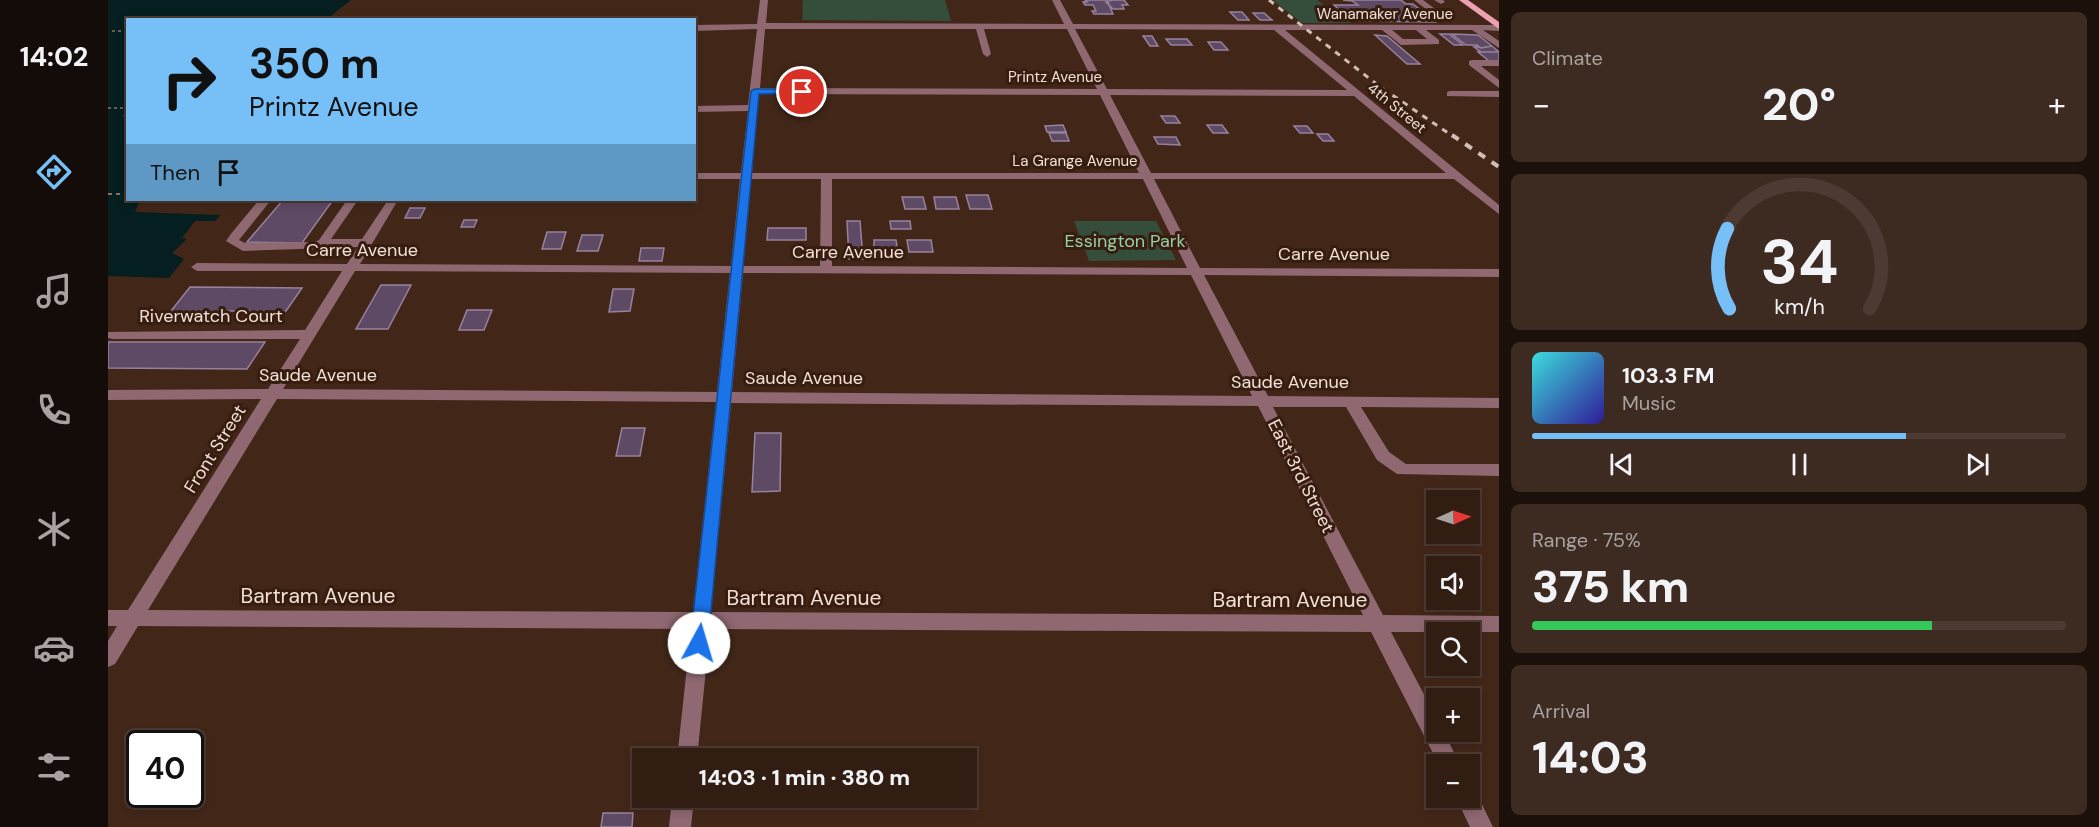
<!DOCTYPE html>
<meta charset="utf-8">
<style>
:root{--surface:#321d13;--page:#3d2a21;--text:#f1f3f6;--muted:#a8a2a0;--line:#4d3b33;--accent:#76c0f7}
body{margin:0;font-family:"DM Sans",sans-serif;background:var(--page);color:var(--text);height:100vh;display:flex;flex-direction:column;font-size:22px;white-space:nowrap}
*{box-sizing:border-box;margin:0}
p{font-size:20px;color:var(--muted)}
.icon{flex:none;width:33px;height:33px;fill:none;stroke:currentColor;stroke-width:2;stroke-linecap:round;stroke-linejoin:round}
.map{position:relative;flex:1;overflow:hidden}
.details{display:flex;flex-direction:column;gap:12px;padding:12px;background:#1c100a;width:600px}
.details>*{flex:none}
.guide{position:absolute;left:18px;top:18px;width:570px;height:183px;border-radius:0px;box-shadow:0 3px 9px #0003,0 0 0 2px var(--line);background:#76c0f7;color:#111;overflow:hidden}
.needle{width:39px;rotate:87deg}
.tools{position:absolute;left:1318px;top:490px;display:grid;gap:12px}
.tools a{display:grid;place-items:center;width:54px;height:54px;border-radius:0px;background:var(--surface);box-shadow:0 3px 9px #0003,0 0 0 2px var(--line);font-size:30px}
.speed{position:absolute;left:18px;top:730px;display:flex;gap:12px;font-size:30px;font-weight:700;text-align:center}
.speed>*{display:grid;place-content:center;width:78px;height:78px;border-radius:50%;background:var(--surface);box-shadow:0 3px 9px #0003,0 0 0 2px var(--line);line-height:1}
.speed .limit{border:3px solid #111;border-radius:9px;background:#fff;color:#111}
.pin{position:absolute;display:grid;place-items:center;width:51px;height:51px;color:#fff;margin:-26px;border:3px solid #fff;border-radius:50%;box-shadow:0 2px 6px #0007}
.me{position:absolute;width:66px;margin:-33px;rotate:6deg;stroke-linejoin:round;filter:drop-shadow(0 0 4px #0008)}
.turn{display:flex;align-items:center;gap:21px;height:126px;padding:0 24px;font-size:27px}
.turn .icon{width:78px;height:78px;stroke-width:2.5}
.turn b{display:block;font-size:42px;line-height:51px}
.then{display:flex;align-items:center;height:57px;padding:0 24px;background:#0003;gap:12px;font-size:22px}
.big{font-size:45px;font-weight:800;line-height:1.1}
.details .card{flex:1;display:flex;flex-direction:column;justify-content:center;gap:9px;min-width:0;padding:0 21px;border-radius:9px;background:var(--page)}
.details .dial{align-items:center;gap:0}
.dial svg{height:156px;overflow:visible;fill:none;stroke:var(--line);stroke-width:7;stroke-linecap:round;text-anchor:middle}
.dial text{fill:var(--text);stroke:none}
.song{display:flex;align-items:center;gap:18px}
.cover{width:72px;height:72px;border-radius:9px;background:linear-gradient(135deg,hsl(180 70% 55%),hsl(250 70% 35%))}
.played{height:6px;border-radius:3px;background:linear-gradient(90deg,var(--accent) 70%,var(--line) 70%)}
.keys{display:flex;justify-content:space-around;direction:ltr}
.heat{display:flex;justify-content:space-between;align-items:center;font-size:33px;direction:ltr}
.charge{height:9px;border-radius:4px;background:linear-gradient(90deg,#34c759 75%,var(--line) 0)}
.trip{position:absolute;left:524px;top:748px;width:345px;height:60px;border-radius:0px;background:var(--surface);box-shadow:0 3px 9px #0003,0 0 0 2px var(--line);font-weight:800;line-height:60px;text-align:center}
main{display:flex;flex:1;min-height:0}
.dock{display:flex;flex-direction:column;width:108px;justify-content:space-around;align-items:center;background:#140c08;color:var(--muted)}
.dock .icon{width:42px;height:42px}
.dock .selected{color:var(--accent)}
.dock b{font-size:27px;color:var(--text)}
.map>svg:first-child{display:block}
.green{fill:#344e3b}
.water{fill:#051e1f}
.building{fill:#5f4a66;stroke:#97829e;stroke-width:1.5}
.lines{fill:none;stroke-linecap:round;stroke-linejoin:round}
.path-far1{stroke:#897165;stroke-width:1.5;stroke-dasharray:3 3;stroke-linecap:butt}
.path{stroke:#897165;stroke-width:2;stroke-dasharray:4 4;stroke-linecap:butt}
.minor{fill:#8f6871;fill-rule:evenodd}
.major{fill:#eea0b3;fill-rule:evenodd}
.rail-far1{stroke:#d1bdb3;stroke-width:3;stroke-dasharray:6 6;stroke-linecap:butt}
.rail{stroke:#d1bdb3;stroke-width:4;stroke-dasharray:8 8;stroke-linecap:butt}
.route{fill:#1a73e8;stroke:#114b97;stroke-width:1.5}
.labels{text-anchor:middle;dominant-baseline:central;stroke-width:6;stroke-linejoin:round;paint-order:stroke}
.far-street-label{font-size:15px;fill:#f2e0d7;stroke:#371d0f}
.park-label{font-size:18px;fill:#97cfa6;stroke:#371d0f}
.street-label{font-size:18px;fill:#f2e0d7;stroke:#371d0f}
.near-street-label{font-size:21px;fill:#f2e0d7;stroke:#371d0f}
</style>
<main>
<nav class="dock">
<b>14:02</b>
<svg class="icon selected" aria-label="directions" viewBox="0 0 24 24"><path d="M12 3l9 9-9 9-9-9zM9 14v-3h6M13 9l2 2-2 2"/></svg>
<svg class="icon" aria-label="music" viewBox="0 0 24 24"><path d="M9 18V5l10-2v13"/><circle cx="6" cy="18" r="3"/><circle cx="16" cy="16" r="3"/></svg>
<svg class="icon" aria-label="phone" viewBox="0 0 24 24"><path d="M5 4h4l2 5-3 2q2 4 5 5l2-3 5 2v4C11 20 4 13 5 4z"/></svg>
<svg class="icon" aria-label="climate" viewBox="0 0 24 24"><path d="M12 3v18M4 7l16 10M4 17L20 7"/></svg>
<svg class="icon" aria-label="car" viewBox="0 0 24 24"><path d="M5 17H2v-5l4-1 3-4h7l3 4 3 1v5h-3M9 17h6M6 11h13"/><circle cx="7" cy="17" r="2"/><circle cx="17" cy="17" r="2"/></svg>
<svg class="icon" aria-label="filters" viewBox="0 0 24 24"><path d="M4 7h16M4 17h16"/><circle cx="9" cy="7" r="2"/><circle cx="15" cy="17" r="2"/></svg>
</nav>
<div class="map">
<svg width="1391" height="827" viewBox="0 0 1391 827">
<rect width="100%" height="100%" fill="#422719"/>
<path class="green" d="M695 0H837L843 21 694 20Z
M1165 0H1209L1243 23H1194Z
M966 221H1048L1068 260 981 261Z"/>
<path class="water" d="M0 0H243L219 19 20 20 19 111 14 116 19 117 20 200H32L27 212 113 215 107 221H87L74 238 79 239 64 253 76 259 61 278 0 276Z"/>
<path class="building" d="M977 0H999L1005 14H986L984 11H988L985 5H977L975 2H979Z
M1004 0H1016L1020 5H1014L1016 9H1005L998 2Z
M1235 0H1293L1298 4H1305L1327 22 1244 21 1226 5H1250L1244 1Z
M1122 12H1134L1141 20H1130Z
M1145 13H1156L1164 20H1152Z
M1332 34H1341L1355 45H1346Z
M1344 34 1370 35 1384 46 1373 48 1369 45H1358Z
M1267 35 1279 36 1312 64H1299Z
M1035 36H1044L1050 46H1042Z
M1058 39H1079L1084 45H1063Z
M1100 42H1113L1120 50H1106Z
M1367 45 1373 48 1384 46 1391 52H1373L1366 47H1370Z
M1370 52H1391V61H1381Z
M1053 116H1067L1072 123H1058Z
M955 125 958 132H939L937 126Z
M1099 125H1114L1120 133H1105Z
M1186 126H1199L1205 133H1192Z
M941 133H958L961 141H944Z
M1209 134H1220L1226 141H1215Z
M1046 137H1068L1072 145 1050 144Z
M858 195H880L884 209H862Z
M794 197H815L818 209H797Z
M826 197H848L851 209H828Z
M175 200H225L194 243 139 242Z
M302 208H317L312 218H297Z
M356 220H369L366 227H353Z
M739 221H752L755 259H741Z
M782 221H802L803 229H783Z
M660 228H698V240H659Z
M439 232H458L453 249H434Z
M474 235H495L490 251H469Z
M766 240H788L790 252H766Z
M799 240H823L825 252H801Z
M533 248H556L554 261H531Z
M273 285H303L280 329H248Z
M82 287 194 288 178 311H63Z
M505 289H526L522 311 501 312Z
M359 310H384L376 330H351Z
M0 342H157L139 369 0 368Z
M514 428H537L532 456H508Z
M647 433H673L672 491 644 492Z
M495 813H525L524 827H493Z"/>
<g class="lines">
<path class="path-far1" d="M4 31H20
M0 108H20"/>
<path class="path" d="M0 194H20"/>
<path class="minor" d="M652 0H660L658 23 956 24 944 0H952L965 24 1391 25V31L1375 30 1391 41V48L1364 30H1318L1331 40V44L1293 45 1274 30H1177L1391 205V214L1346 179H1046L1092 268 1391 269V277L1096 275 1160 396 1391 398V408L1253 407 1281 452 1298 464H1391V476L1289 474 1269 460 1238 407H1165L1275 615 1391 616V632H1283L1329 719V732H1336L1352 765H1331L1263 632 602 629 589 759H569L583 629 30 626 7 664 0 667V641L9 626H0V610H20L153 399 0 400V390L160 389 192 339H5L0 338V332L197 330 234 271H89L83 267 89 263 239 264 250 247 135 251 118 241 122 235 151 200H163L131 240 137 243 207 242 211 240 239 200H250L223 239H254L280 200H290L252 264 623 266 632 179H586V173H633L640 111 586 112V106L640 105 649 29 586 31V25L649 24ZM657 29H868L875 54 879 57 883 54 876 29H959L989 89 652 88ZM967 29 1166 30 1239 90 999 89ZM1284 30H1308L1319 39H1295ZM651 94 992 95 1031 173H644ZM1002 95 1246 96 1338 173H1043ZM643 179H713L712 266H635ZM724 179H1035L1079 268 724 266ZM247 271 622 273 609 392 175 389ZM635 273 1083 275 1144 396 624 392ZM169 399 608 402 585 612 40 610ZM623 403 1150 406 1255 615 603 612Z
M1306 0H1315L1342 20 1335 22Z
M1326 0H1335L1337 2 1333 4Z
M1364 60H1391V66H1373L1391 80V88L1361 65V61Z
M1342 91H1391V97L1339 96V92Z
M1362 788 1367 790 1385 827H1362L1348 798H1362Z
M564 798H586L583 827H561Z"/>
<path class="major" d="M1351 0H1360L1391 22V29Z"/>
<path class="rail-far1" d="M1161 0 1271 86 1346 137"/>
<path class="rail" d="M1344 135 1391 167"/>
</g>
<path class="route" d="M694 89 698 92 697 93 651 94 600 643 597 649 591 651 585 649 582 643 643 91 647 89Z"/>
<g class="labels">
<g class="far-street-label">
<text x="1277" y="14">Wanamaker Avenue</text>
<text x="947" y="77">Printz Avenue</text>
<text transform="translate(1289 108) rotate(39)">4th Street</text>
<text x="967" y="161">La Grange Avenue</text>
</g>
<g class="park-label">
<text x="1017" y="241">Essington Park</text>
</g>
<g class="street-label">
<text x="254" y="250">Carre Avenue</text>
<text x="740" y="252">Carre Avenue</text>
<text x="1226" y="254">Carre Avenue</text>
<text x="103" y="316">Riverwatch Court</text>
<text x="210" y="375">Saude Avenue</text>
<text x="696" y="378">Saude Avenue</text>
<text x="1182" y="382">Saude Avenue</text>
<text transform="translate(107 449) rotate(-58)">Front Street</text>
<text transform="translate(1193 476) rotate(63)">East 3rd Street</text>
</g>
<g class="near-street-label">
<text x="210" y="596">Bartram Avenue</text>
<text x="696" y="598">Bartram Avenue</text>
<text x="1182" y="600">Bartram Avenue</text>
</g>
</g>
</svg>
<div class="tools">
<a><svg class="needle" viewBox="-14 -14 28 28"><path d="M0-13l5 13h-10z" fill="#e53935"/><path d="M0 13l5-13h-10z" fill="#a8a2a0"/></svg></a>
<a><svg class="icon" aria-label="sound" viewBox="0 0 24 24"><path d="M4 9h4l5-4v14l-5-4H4zM17 9q2 3 0 6"/></svg></a>
<a><svg class="icon" aria-label="search" viewBox="0 0 24 24"><circle cx="10" cy="10" r="6"/><path d="M15 15l6 6"/></svg></a>
<a>+</a>
<a>−</a>
</div>
<div class="speed"><div class="limit">40</div></div>
<div class="pin" style="left:694px;top:92px;background:#d93025"><svg class="icon" aria-label="arrive" viewBox="0 0 24 24"><path d="M6 21V4h12l-3 4 3 4H6"/></svg></div>
<svg class="me" style="left:591px;top:643px" viewBox="-20 -20 40 40"><circle r="19" fill="#fff"/><path d="M0-13L10 11 0 6-10 11z" fill="#1a73e8"/></svg>
<div class="trip">14:03 · 1 min · 380 m</div>
<div class="guide">
<div class="turn"><svg class="icon" aria-label="right" viewBox="0 0 24 24"><path d="M7 20v-9h11M14 6l5 5-5 5"/></svg><div><b>350 m</b>Printz Avenue</div></div>
<div class="then">Then<svg class="icon" aria-label="arrive" viewBox="0 0 24 24"><path d="M6 21V4h12l-3 4 3 4H6"/></svg></div>
</div>
</div>
<section class="details">
<div class="card"><p>Climate</p>
<div class="heat"><a>−</a><b class="big">20°</b><a>+</a></div>
</div>
<div class="card dial"><svg viewBox="0 0 100 80">
<path d="M14 69A42 42 0 1 1 86 69"/>
<path d="M14 69A42 42 0 0 1 13 28" stroke="#76c0f7"/>
<text x="50" y="56" font-size="32" font-weight="700">34</text>
<text x="50" y="72" font-size="11">km/h</text>
</svg></div>
<div class="card">
<div class="song"><i class="cover"></i><div><b>103.3 FM</b><p>Music</p></div></div>
<div class="played"></div>
<div class="keys"><svg class="icon" aria-label="previous" viewBox="0 0 24 24"><path d="M18 5L8 12l10 7zM5 5v14"/></svg><svg class="icon" aria-label="pause" viewBox="0 0 24 24"><path d="M8 5v14M16 5v14"/></svg><svg class="icon" aria-label="next" viewBox="0 0 24 24"><path d="M6 5l10 7-10 7zM19 5v14"/></svg></div>
</div>
<div class="card"><p>Range · 75%</p><b class="big">375 km</b><div class="charge"></div></div>
<div class="card"><p>Arrival</p><b class="big">14:03</b></div>
</section>
</main>
